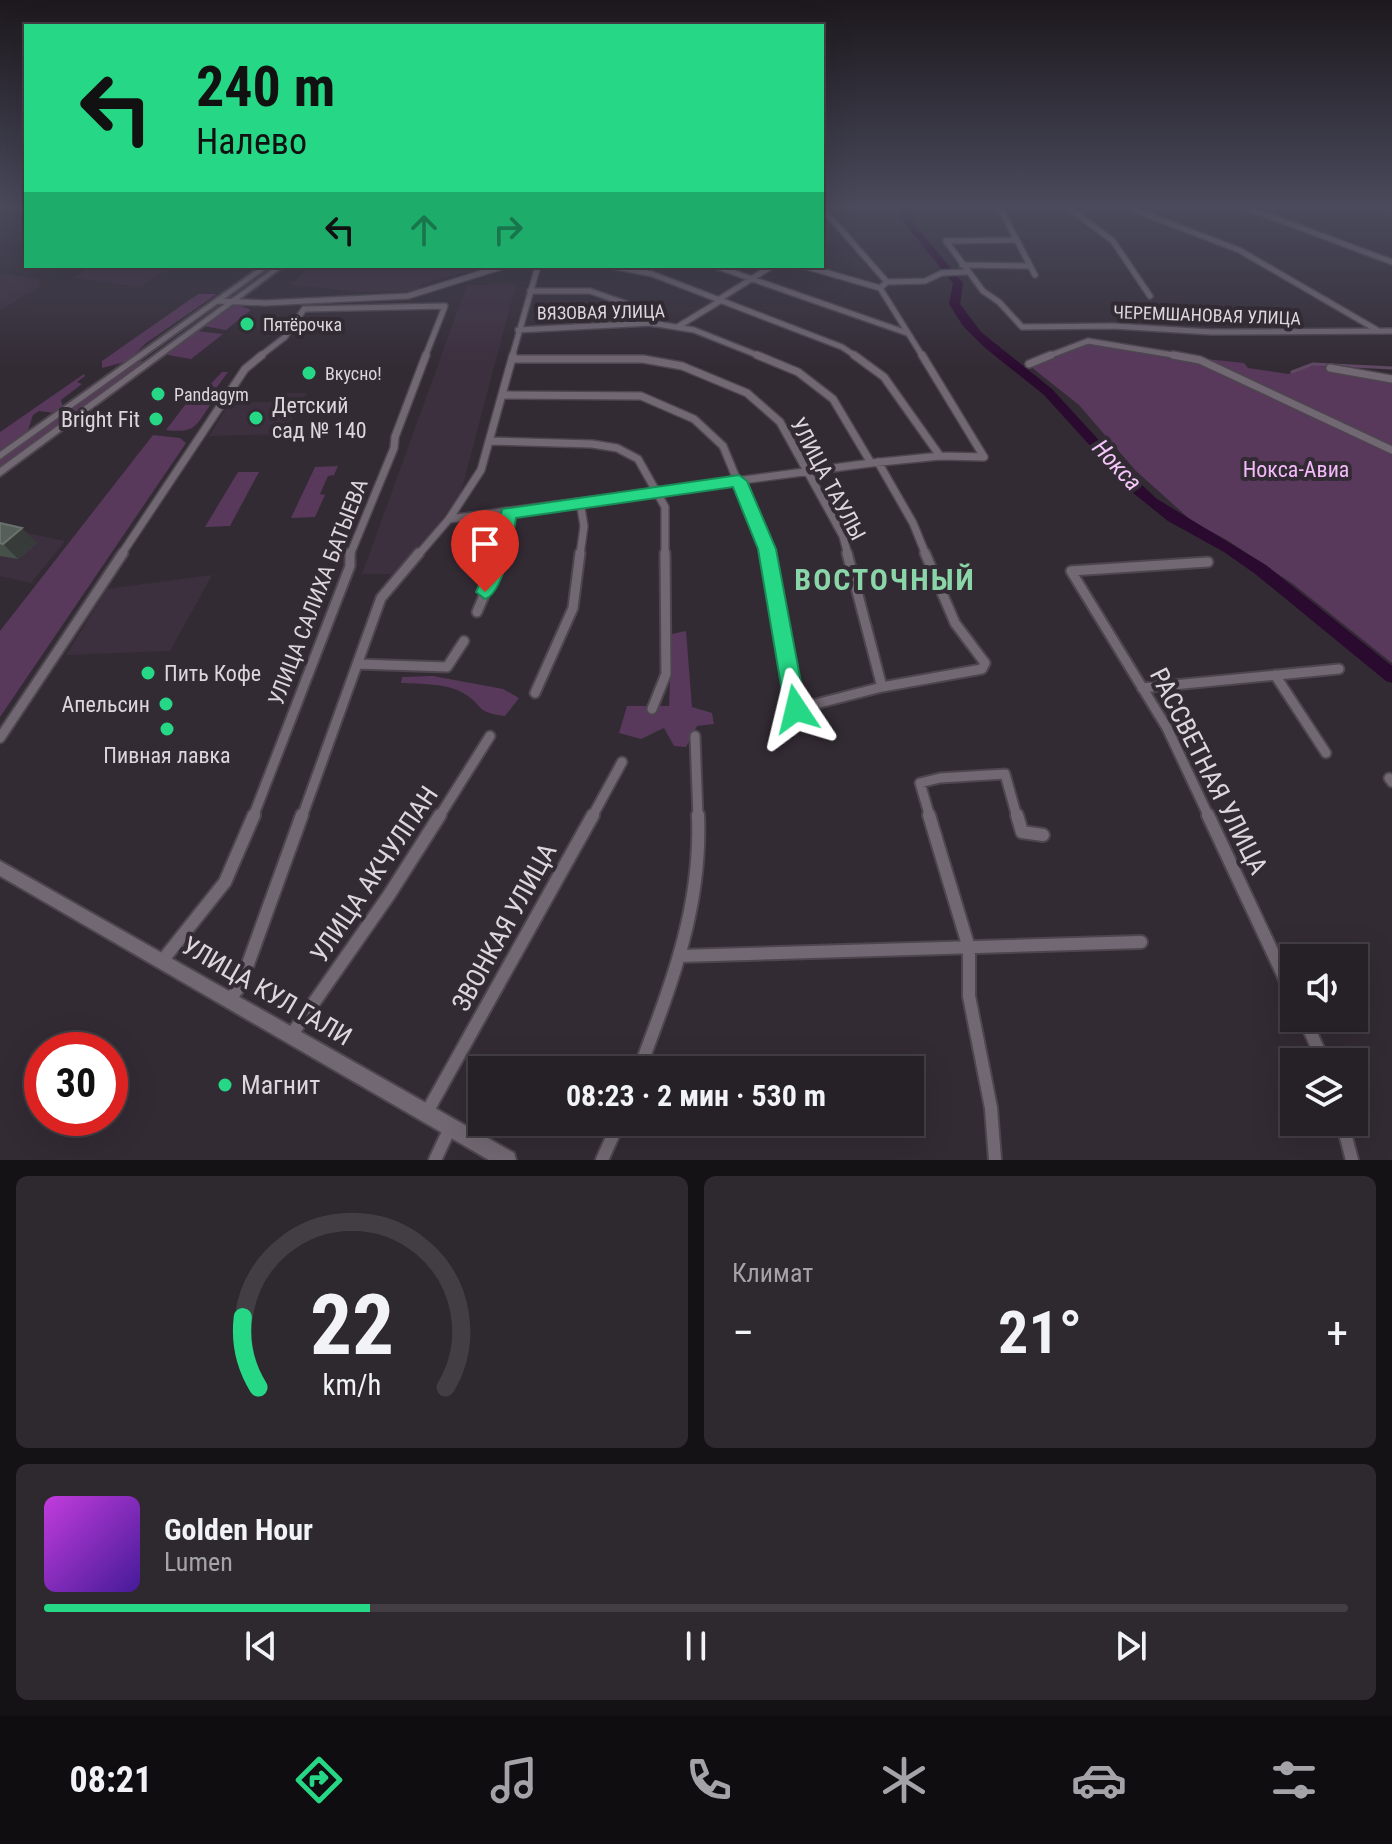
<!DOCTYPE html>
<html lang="ru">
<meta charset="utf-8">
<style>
:root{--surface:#262027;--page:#2e282f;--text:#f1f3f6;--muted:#a4a3a7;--line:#423e44;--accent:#26d886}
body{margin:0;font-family:"Roboto Condensed",sans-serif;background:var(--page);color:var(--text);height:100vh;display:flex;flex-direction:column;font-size:30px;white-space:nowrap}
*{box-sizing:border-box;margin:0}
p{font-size:26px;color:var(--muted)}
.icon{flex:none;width:44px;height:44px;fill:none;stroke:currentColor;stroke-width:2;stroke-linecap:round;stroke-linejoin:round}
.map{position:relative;height:1160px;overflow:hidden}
.drawer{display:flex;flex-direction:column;gap:16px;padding:16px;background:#151215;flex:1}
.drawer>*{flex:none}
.hud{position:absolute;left:24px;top:24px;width:800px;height:244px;border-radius:0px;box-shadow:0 8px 32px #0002,0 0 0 2px var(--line);background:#26d886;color:#111;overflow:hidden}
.buttons{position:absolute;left:1280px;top:944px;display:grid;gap:16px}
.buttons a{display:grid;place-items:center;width:88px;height:88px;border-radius:0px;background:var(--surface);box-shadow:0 8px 32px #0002,0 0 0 2px var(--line);font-size:40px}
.speed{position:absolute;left:24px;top:1032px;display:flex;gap:16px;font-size:40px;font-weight:700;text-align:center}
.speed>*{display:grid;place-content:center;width:104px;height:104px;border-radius:50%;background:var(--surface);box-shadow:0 8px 32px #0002,0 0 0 2px var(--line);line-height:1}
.speed .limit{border:12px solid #d22;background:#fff;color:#111}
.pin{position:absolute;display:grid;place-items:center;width:68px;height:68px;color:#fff;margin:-82px -34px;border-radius:50% 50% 50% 0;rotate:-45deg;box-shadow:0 0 8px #0007}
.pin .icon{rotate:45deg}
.me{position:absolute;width:88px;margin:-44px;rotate:350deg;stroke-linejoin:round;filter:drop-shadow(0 0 6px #0008)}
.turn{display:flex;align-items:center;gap:28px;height:168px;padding:0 40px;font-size:36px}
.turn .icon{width:104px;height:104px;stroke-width:2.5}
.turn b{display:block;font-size:56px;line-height:68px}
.lanes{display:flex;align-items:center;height:76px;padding:0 40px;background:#0003;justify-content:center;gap:40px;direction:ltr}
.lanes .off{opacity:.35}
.big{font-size:60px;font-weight:700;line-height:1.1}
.drawer .tile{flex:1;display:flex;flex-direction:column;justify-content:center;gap:12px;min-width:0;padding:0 28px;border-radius:12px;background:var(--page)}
.drawer .dial{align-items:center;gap:0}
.dial svg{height:208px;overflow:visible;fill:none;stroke:var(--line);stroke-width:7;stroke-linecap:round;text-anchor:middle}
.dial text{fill:var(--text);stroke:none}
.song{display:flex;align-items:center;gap:24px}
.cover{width:96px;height:96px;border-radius:12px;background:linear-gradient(135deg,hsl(290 70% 55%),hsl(260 70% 35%))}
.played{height:8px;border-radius:4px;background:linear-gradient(90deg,var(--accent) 25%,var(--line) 25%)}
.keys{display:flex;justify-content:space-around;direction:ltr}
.heat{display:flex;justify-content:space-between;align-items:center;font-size:44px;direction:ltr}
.drawer .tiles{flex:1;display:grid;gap:16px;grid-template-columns:1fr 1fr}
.tile:last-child{grid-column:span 2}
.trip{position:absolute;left:468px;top:1056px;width:456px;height:80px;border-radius:0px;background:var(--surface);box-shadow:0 8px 32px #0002,0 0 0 2px var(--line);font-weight:700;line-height:80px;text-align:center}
.tab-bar{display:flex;height:128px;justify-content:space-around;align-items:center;background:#0f0d10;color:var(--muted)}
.tab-bar .icon{width:56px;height:56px}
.tab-bar .on{color:var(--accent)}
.tab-bar b{font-size:36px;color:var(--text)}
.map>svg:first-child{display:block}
.built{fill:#3c2f3e}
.green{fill:#58385b}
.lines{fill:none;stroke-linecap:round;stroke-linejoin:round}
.stream{stroke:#604863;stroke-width:3}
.river{fill:#2b0a2f;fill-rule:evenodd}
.minor-far3-casing{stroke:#4d464e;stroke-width:8}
.minor-far2-casing{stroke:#4d464e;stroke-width:10}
.minor-far1-casing{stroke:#4d464e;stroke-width:13}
.minor-casing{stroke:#4d464e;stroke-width:16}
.tertiary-casing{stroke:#4d464e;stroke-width:4}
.minor-far3{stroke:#726873;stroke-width:5}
.minor-far2{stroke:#726873;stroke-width:7}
.minor-far1{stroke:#726873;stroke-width:9}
.minor{stroke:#726873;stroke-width:12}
.tertiary{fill:#726873;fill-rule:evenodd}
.wall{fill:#455149}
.shaded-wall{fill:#373c3a}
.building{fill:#565f59;stroke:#6b726e;stroke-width:2}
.route{fill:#26d886;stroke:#198c57;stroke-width:2}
.poi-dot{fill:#26d886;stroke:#332b34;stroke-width:3}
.labels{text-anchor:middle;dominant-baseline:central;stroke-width:8;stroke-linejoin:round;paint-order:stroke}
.far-street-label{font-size:18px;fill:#ddd7dd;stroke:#332b34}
.far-poi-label{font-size:18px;fill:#ddd7dd;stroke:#332b34;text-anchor:start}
.poi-label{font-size:22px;fill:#ddd7dd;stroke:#332b34;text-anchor:start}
.park-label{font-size:22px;fill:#f4b9fa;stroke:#332b34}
.street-label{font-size:22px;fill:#ddd7dd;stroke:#332b34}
.water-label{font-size:24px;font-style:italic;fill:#f5c6fa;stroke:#332b34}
.near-street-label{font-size:26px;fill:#ddd7dd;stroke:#332b34}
.near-poi-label{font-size:26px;fill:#ddd7dd;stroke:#332b34;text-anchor:start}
.district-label{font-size:30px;font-weight:bold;letter-spacing:2px;fill:#8bd6a8;stroke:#332b34}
</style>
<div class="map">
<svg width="1392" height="1160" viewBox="0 0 1392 1160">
<rect width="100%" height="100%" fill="#332b34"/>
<path class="built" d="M93 266H173L140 287 73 278Z
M311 266H494L423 283 417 291 366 292 291 285Z
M0 273 37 279 41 286 0 310Z
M516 284 460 496 421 546 392 574H362L467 285Z
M282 393H307L283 434 209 436 230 402H276Z
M0 527 65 541 31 583 0 576Z
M212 575 170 651 66 655 107 589Z"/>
<path class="green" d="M198 294H217L146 343 128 361 102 368V361Z
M239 305 251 310 226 330 203 326 229 306Z
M196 331 223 334 191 359 168 355 167 353Z
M1088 340 1158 354 1244 363 1248 368 1288 374 1315 365 1392 376V663L1293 584 1227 540 1193 522 1136 471 1079 405 1026 363Z
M145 361 144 364 0 468V460L136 362Z
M222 372H228L209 398 213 401C196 424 198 434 166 430L185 405 188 394 204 391Z
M84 374 85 376 77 382 82 384 61 400 63 408 55 413 39 411 33 415 28 430 0 452V432Z
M153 435 180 438 186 443 0 717V631Z
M338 466 334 475 328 476 320 494 325 495 315 517 291 518 315 467Z
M238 472H259L230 526 205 527Z
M686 631 692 707 712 713 714 724 697 726 686 747 674 746 664 728 641 739 619 733 627 706H669L672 634Z
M433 676 503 689 519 698 505 716C474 712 485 706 463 693 447 683 419 684 401 683L402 677Z"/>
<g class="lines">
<path class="stream" d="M1292 372 1313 364 1392 368"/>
<path class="river" d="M903 206H912L910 214 914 224 963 283 960 304 981 332 1052 389 1129 473 1157 499 1266 565 1392 666V683L1386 681 1254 573 1224 552 1168 521 1133 493 1044 395 984 347 963 326 949 304 953 283 905 224 900 214Z"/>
<g class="minor-far3-casing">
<path id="minor-far3" d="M999 206 1035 275
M1066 206 1113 241 1150 296
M1124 206 1239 250 1377 330
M1242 206 1392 262
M1386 206 1392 209
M822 208 887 282 880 288
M946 241 983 291 999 302 1022 327 1113 326 1211 332 1392 331
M946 241 1014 240
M962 265 1030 266
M612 266 652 274 842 347 857 357
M715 266 907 333
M804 266 880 288
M887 282 925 281 942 273 966 272
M880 288 923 357
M530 291H590L653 313 654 324
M718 300 772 266
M217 301 265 303 408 296 504 266
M304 309 445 306 425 357
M679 326 720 301
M518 330 651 323 694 330 762 357
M259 357 285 337 304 309
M512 357 538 266
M1046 357 1088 341 1185 357"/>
</g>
<g class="minor-far2-casing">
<path id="minor-far2" d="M757 355 798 372 833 399 871 463
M854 355 884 377 940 456
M922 355 984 457
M1173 355 1200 360 1392 450
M512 359H643L682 366 747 393 780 422 843 536 848 555
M1029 364 1051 355
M1330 368 1392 379
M502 395 641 396 694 419 723 446 768 555
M489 441 592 444 617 448 638 459 665 507V555
M878 462 913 523 926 555
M580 502 584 526 580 555
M449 519 871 463 940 456 984 457
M121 555 245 369 262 355
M350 555 394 448 395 437 426 355
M418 555 449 519 481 470 513 355
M501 555 508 513"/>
</g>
<g class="minor-far1-casing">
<path id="minor-far1" d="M768 553 796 709 882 687 982 669 985 663 955 623 925 553
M847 553 882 687
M1208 562 1071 571 1167 728 1209 817
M477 612 502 553
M357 664 447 667 464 641
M1275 675 1326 753
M1142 688 1339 669
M535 693 573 608 580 553
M652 709 666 674 665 553
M695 736 698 817
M0 738 123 553
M1389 778 1392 782
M253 817 350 566V553
M302 817 381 598 419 553
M439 817 490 736
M592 817 622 762
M930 817 920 783 940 778 1005 774 1017 817"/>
</g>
<g class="minor-casing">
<path id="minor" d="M929 815 969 948V996L991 1108 995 1160
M1017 815 1022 832 1043 835
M1208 815 1294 998
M680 956 1141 942
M162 961 225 882 254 815
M229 1000 240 986 302 815
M1304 1018 1324 1062
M292 1034 389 895 440 815
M639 1070C671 985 702 907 698 815
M427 1112 593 815
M1342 1122 1352 1160
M435 1160 450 1128
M602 1160 619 1122"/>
</g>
<g class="tertiary-casing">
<path id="tertiary" d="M262 266H270L0 459V452Z
M277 266H284L0 476V468Z
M0 861 514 1153 516 1160H489L0 876Z"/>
</g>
<use href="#minor-far3" class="minor-far3"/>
<use href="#minor-far2" class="minor-far2"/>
<use href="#minor-far1" class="minor-far1"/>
<use href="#minor" class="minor"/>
<use href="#tertiary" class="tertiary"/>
</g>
<path class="wall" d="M0 523 37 543 18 559 0 556Z"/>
<path class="shaded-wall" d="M22 528 37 543 18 559 3 544Z"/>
<path class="building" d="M0 523 22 528 3 544 0 543Z"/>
<linearGradient id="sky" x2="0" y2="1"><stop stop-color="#1c181d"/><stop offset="0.56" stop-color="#4a4a5c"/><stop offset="1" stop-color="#4a4a5c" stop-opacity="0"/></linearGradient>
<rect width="1392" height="369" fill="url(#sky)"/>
<path class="route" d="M739 475 747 481 776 549 806 709 803 715 796 718 788 715 785 709 758 549 733 487 516 518C513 536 504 593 485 599L476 592 493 553 502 509Z"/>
<g class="poi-dot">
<circle cx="247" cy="324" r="8"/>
<circle cx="309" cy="373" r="8"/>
<circle cx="158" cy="394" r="8"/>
<circle cx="256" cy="418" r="8"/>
<circle cx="156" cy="419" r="8"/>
<circle cx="148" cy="673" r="8"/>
<circle cx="166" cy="704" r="8"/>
<circle cx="167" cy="729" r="8"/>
<circle cx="225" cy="1085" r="8"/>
</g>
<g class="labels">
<g class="far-street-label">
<text transform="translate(601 312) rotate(-1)">ВЯЗОВАЯ УЛИЦА</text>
<text transform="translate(1207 315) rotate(2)">ЧЕРЕМШАНОВАЯ УЛИЦА</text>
</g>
<g class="far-poi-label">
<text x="263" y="324">Пятёрочка</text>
<text x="325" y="373">Вкусно!</text>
<text x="174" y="394">Pandagym</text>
</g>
<g class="poi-label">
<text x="272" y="405">Детский<tspan x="272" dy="25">сад № 140</tspan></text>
<text x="140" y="419" text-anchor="end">Bright Fit</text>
<text x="164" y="673">Пить Кофе</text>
<text x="150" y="704" text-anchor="end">Апельсин</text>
<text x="167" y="755" text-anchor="middle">Пивная лавка</text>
</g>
<g class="park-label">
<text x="1296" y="469">Нокса-Авиа</text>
</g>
<g class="street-label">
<text transform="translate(828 479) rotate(62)">УЛИЦА ТАУЛЫ</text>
<text transform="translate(318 592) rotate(-69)">УЛИЦА САЛИХА БАТЫЕВА</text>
</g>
<g class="water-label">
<text transform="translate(1117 465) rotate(47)">Нокса</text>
</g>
<g class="near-street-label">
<text transform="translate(1209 771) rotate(63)">РАССВЕТНАЯ УЛИЦА</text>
<text transform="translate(374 874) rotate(-56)">УЛИЦА АКЧУЛПАН</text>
<text transform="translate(504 927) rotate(-61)">ЗВОНКАЯ УЛИЦА</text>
<text transform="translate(267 991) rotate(30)">УЛИЦА КУЛ ГАЛИ</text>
</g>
<g class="near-poi-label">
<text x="241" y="1085">Магнит</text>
</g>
<g class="district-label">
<text x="885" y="579">ВОСТОЧНЫЙ</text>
</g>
</g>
</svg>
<div class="buttons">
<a><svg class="icon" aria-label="sound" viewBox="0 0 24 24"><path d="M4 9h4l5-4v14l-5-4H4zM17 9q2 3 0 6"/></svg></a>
<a><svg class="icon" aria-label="layers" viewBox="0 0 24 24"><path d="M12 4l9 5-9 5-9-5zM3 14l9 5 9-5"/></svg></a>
</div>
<div class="speed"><div class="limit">30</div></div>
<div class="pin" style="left:485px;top:592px;background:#d93025"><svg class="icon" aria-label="arrive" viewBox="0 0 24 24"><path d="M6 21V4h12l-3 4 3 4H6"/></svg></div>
<svg class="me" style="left:796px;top:709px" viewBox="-20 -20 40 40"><path d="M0-17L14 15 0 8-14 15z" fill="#26d886" stroke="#fff" stroke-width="4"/></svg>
<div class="trip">08:23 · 2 мин · 530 m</div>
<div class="hud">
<div class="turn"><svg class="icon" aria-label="left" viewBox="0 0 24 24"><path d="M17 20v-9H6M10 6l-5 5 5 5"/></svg><div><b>240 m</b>Налево</div></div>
<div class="lanes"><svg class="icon" aria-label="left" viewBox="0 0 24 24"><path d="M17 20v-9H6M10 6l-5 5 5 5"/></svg><svg class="icon off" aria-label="ahead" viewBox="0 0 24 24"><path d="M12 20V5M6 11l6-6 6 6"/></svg><svg class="icon off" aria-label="right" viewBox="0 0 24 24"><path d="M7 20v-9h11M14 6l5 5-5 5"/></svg></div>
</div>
</div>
<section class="drawer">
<div class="tiles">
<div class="tile dial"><svg viewBox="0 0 100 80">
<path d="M14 69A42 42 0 1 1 86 69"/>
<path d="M14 69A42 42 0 0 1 8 42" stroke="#26d886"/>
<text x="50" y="56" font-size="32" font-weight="700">22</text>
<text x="50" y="72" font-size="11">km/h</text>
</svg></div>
<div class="tile"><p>Климат</p>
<div class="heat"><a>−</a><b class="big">21°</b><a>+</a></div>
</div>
<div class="tile">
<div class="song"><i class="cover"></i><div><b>Golden Hour</b><p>Lumen</p></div></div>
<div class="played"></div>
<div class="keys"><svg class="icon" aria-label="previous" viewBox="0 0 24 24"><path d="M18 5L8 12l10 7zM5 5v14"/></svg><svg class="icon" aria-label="pause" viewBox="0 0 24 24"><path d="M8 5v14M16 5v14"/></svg><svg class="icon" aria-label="next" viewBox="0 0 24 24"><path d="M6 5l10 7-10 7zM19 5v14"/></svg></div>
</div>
</div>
</section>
<nav class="tab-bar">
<b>08:21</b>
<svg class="icon on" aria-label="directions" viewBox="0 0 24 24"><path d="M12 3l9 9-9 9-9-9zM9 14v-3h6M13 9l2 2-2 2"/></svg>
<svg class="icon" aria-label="music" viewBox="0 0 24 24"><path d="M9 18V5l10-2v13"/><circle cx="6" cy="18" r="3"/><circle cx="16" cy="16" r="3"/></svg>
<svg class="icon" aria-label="phone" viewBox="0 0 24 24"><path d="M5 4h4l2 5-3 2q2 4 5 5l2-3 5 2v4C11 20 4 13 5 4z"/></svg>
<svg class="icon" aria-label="climate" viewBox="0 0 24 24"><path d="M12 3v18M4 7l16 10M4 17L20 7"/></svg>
<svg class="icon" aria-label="car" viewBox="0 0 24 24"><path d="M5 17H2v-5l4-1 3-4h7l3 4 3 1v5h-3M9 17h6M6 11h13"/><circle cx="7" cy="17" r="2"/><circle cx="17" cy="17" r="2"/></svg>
<svg class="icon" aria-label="filters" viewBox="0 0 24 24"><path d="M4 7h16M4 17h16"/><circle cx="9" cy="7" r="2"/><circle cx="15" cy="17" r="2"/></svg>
</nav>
